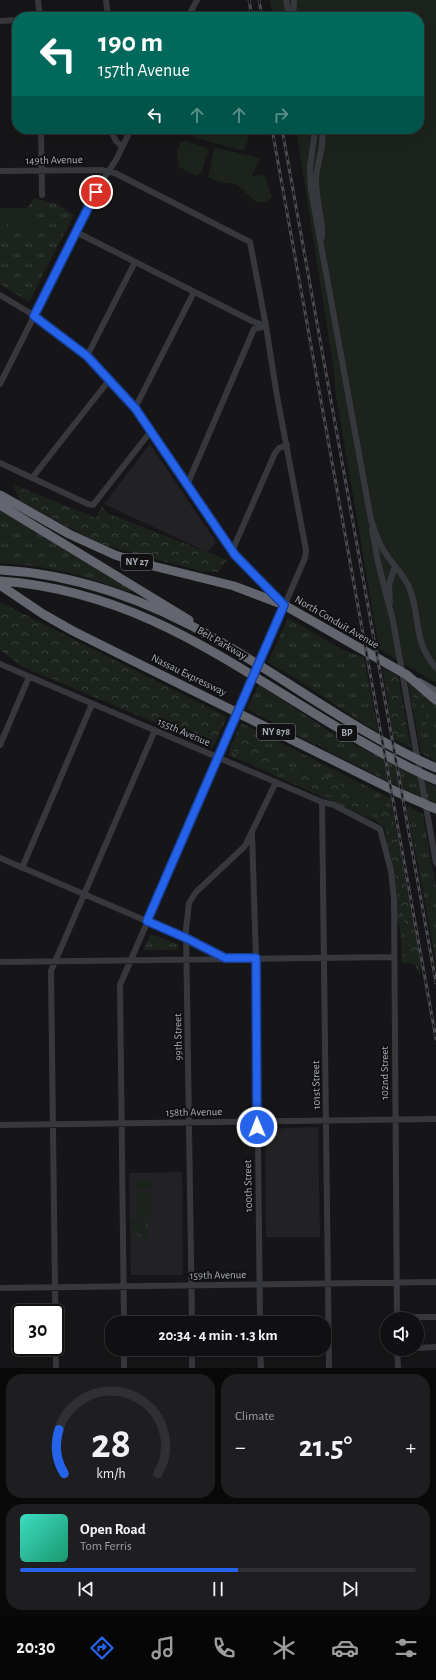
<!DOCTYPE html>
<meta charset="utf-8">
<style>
:root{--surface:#101012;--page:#1e1e20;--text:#f1f3f6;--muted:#9c9d9f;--line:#303032;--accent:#2563eb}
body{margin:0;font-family:"Alegreya Sans",sans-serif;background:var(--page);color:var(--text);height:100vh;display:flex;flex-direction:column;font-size:15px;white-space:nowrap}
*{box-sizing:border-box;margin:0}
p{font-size:13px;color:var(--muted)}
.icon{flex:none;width:22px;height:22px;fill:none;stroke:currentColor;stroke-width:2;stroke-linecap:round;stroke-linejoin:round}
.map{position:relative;height:1368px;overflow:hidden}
.panel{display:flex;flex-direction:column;gap:6px;padding:6px;background:#09090a;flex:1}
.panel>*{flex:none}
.guide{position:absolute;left:12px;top:12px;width:412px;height:122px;border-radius:16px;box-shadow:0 4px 16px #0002,0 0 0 1px var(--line);background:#00695c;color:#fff;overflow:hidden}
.buttons{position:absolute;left:380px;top:1312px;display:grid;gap:8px}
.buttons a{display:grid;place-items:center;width:44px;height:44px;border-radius:50%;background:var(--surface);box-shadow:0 4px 16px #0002,0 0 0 1px var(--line);font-size:20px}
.speed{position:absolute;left:12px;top:1304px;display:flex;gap:8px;font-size:20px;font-weight:700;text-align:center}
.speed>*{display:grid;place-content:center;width:52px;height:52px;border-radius:50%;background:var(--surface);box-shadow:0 4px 16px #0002,0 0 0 1px var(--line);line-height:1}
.speed .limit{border:2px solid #111;border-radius:6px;background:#fff;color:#111}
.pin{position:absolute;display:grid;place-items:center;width:34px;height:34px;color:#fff;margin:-17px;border:2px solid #fff;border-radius:50%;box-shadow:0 1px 4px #0007}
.me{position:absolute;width:44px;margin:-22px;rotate:359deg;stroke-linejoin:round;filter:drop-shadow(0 0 3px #0008)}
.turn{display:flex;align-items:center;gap:14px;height:84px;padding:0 20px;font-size:18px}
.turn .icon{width:52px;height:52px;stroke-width:2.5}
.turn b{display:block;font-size:28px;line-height:34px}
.lanes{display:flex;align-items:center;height:38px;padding:0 20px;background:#0003;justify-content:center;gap:20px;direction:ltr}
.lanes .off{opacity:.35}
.big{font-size:30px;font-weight:700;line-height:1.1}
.panel .widget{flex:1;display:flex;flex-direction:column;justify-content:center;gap:6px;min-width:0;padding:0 14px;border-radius:16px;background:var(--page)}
.panel .dial{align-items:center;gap:0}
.dial svg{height:104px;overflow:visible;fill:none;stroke:var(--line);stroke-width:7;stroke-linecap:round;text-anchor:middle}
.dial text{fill:var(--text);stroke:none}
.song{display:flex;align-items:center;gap:12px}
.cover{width:48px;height:48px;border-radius:6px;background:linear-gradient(135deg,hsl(170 70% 55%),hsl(160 70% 35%))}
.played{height:4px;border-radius:2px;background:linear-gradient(90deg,var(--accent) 55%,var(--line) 55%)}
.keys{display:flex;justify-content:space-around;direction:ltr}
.heat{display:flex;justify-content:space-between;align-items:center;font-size:22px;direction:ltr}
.panel .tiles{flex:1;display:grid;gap:6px;grid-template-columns:1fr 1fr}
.widget:last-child{grid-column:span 2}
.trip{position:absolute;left:105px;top:1316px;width:226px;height:40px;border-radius:16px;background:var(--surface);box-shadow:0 4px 16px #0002,0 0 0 1px var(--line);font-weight:700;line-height:40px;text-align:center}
.tab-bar{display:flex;height:64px;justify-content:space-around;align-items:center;background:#060607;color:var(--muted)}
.tab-bar .icon{width:28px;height:28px}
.tab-bar .on{color:var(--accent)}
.tab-bar b{font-size:18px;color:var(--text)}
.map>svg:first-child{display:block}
.built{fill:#222225}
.grass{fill:url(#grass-tufts)}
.forest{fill:url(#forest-crowns)}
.pitch{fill:#1c231d}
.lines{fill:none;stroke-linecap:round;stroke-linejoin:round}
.minor{stroke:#37383d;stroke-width:6}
.major{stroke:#53555c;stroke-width:8}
.highway{stroke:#63666e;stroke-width:9}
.rail-casing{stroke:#4a4c52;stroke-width:3}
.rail{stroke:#111113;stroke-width:1.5;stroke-dasharray:4.5;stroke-linecap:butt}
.route-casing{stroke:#184099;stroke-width:10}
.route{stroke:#2563eb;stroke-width:7}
.labels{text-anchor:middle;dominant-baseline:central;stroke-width:4;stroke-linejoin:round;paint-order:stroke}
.shield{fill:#111113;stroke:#7b7e86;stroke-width:1}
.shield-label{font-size:10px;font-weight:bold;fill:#a8adb8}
.street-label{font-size:11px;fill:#a8adb8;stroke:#111113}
</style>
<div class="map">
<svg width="436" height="1368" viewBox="0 0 436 1368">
<defs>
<pattern id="grass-tufts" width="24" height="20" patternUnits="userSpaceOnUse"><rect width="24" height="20" fill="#1c231d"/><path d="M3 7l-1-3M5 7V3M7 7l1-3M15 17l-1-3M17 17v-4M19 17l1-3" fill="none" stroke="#3a403c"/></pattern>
<pattern id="forest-crowns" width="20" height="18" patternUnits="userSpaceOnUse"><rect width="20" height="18" fill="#1c231d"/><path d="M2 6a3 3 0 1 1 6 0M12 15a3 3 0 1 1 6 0" fill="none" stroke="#3a403c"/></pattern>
</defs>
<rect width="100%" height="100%" fill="#161618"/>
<path class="built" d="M150 444 216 542 207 552 104 504Z
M318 1127 320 1237H266L265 1129Z
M182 1172 183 1275H131L129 1173Z"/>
<path class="grass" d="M35 198 56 204 74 215 29 302 0 284V208H27Z
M0 509 132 588 130 592 79 575 36 566 0 563Z
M288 618 345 651 364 657 378 732C341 710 306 683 268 662Z
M381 667 398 676 411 748 394 739 383 670Z
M408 683 428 697 436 705V763L433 760 421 753Z
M259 684 327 730 436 787V805L327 751 316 743 315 745 247 709Z
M241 723 390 798 421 964 402 963 401 934 399 925 397 924 394 873 384 827 376 821 229 755 230 753 229 752Z
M406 805 423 814 436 887V965L428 917Z
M151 934 179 945 178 950H143Z
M131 1220H148L149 1238 139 1239V1234H131Z"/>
<path class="forest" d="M14 485 96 518 102 507 109 514 227 560 218 572 201 571 103 545 20 502Z
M0 602 227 717 213 747 23 667 0 650Z
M389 675 393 676 399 680 407 728 402 734 393 736 385 680Z
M408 683C424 692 429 713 425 730L421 731 414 698Z
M239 728 247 734 257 749 287 767 328 778 366 801 367 807 361 810 240 755 230 748Z
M382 804 391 808 421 964 420 975 417 970 408 938 386 828 384 823 377 815V807Z"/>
<path class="pitch" d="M270 0H436V683L379 649 335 389V378L296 129H419V17H273Z
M194 129H248V140L244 151 195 138 192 134Z
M181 141H185L208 148 209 150 201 173 197 176 179 167 177 153Z
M217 148 260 158 252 176 265 175 272 198 265 202H256L236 184 219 182 208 177 214 149Z
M0 208H7V231L0 230Z
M13 210 28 212 34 223 31 231 23 233 13 232 10 225 9 213Z
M136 1180H152V1189L136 1190Z
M136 1192H151V1204H136Z
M136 1205H151V1217H137Z"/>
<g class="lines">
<path class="minor" d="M38 0 40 17
M106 0 108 17
M286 0 289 17
M188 17 197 0
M230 17 275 16
M293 17 294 0
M0 21 17 20
M41 129 42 195
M110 129 116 141 122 147
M314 129V138L310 167 311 190 371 520C375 531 378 542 384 551 392 564 403 573 409 587 421 616 412 640 436 668
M322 129C325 148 316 163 316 181 316 200 323 218 322 237
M0 171 101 170 115 173 250 242 266 326 277 396 306 550 305 558 120 985 124 1323
M76 232 252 321 266 326
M0 295 40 319 87 356 110 379 145 422 235 555 280 601
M87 356 135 262
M0 384 102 181 116 160 131 129
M135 408 194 292
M0 463 88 504 93 505 151 431
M32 478 110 379
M187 485 254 329 266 326
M372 529 378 562 393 621 436 863
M232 551 275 453 279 448 287 445
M390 602 389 585 395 566
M0 664 322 802 334 805 380 829 391 871 394 899 397 1319
M0 745 29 677
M322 802 329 1368
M252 833 256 959 260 1323
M0 858 186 938 224 957
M22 868 92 704
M0 962 394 957
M0 1125 436 1119
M0 1288 436 1282
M397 1317H436
M192 1323 186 930 189 903 196 892 245 846 276 782
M417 1348 436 1347
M124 1349V1368
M192 1349V1368
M260 1349 261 1368
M397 1349 398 1368
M56 1368 51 971 155 730"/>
<path class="major" d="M419 682 436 692"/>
<path class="highway" d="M0 495 69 534 115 555 137 562 234 586 284 605 407 675 436 700
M0 505 189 620
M0 570C79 574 152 602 219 641 292 683 359 734 436 768
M0 581C139 591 230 664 345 732 375 749 404 767 436 780
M0 585 43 614 73 631 397 792 436 809"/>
<g class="rail-casing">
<path id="rail" d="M249 0 252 17
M259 0 262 17
M272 129 436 1039
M282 129 436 983"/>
</g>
<use href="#rail" class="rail"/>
</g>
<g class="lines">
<g class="route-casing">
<path id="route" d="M96 192 34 316 87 356 135 408 235 555 284 605 147 921 186 938 225 958H256L257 1127"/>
</g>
<use href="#route" class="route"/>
</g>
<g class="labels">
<g class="shield">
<rect x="121" y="554" width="32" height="16" rx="3"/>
<rect x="257" y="724" width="38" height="16" rx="3"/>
<rect x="337" y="725" width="20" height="16" rx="3"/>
</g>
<g class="shield-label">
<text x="137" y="562">NY 27</text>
<text x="276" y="732">NY 878</text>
<text x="347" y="733">BP</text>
</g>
<g class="street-label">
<text transform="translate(54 160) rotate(-1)">149th Avenue</text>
<text transform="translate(337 622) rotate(30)">North Conduit Avenue</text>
<text transform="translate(222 643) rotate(30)">Belt Parkway</text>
<text transform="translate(189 675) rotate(26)">Nassau Expressway</text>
<text transform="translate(184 732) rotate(23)">155th Avenue</text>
<text transform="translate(178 1037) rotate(-91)">99th Street</text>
<text transform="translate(384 1073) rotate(-90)">102nd Street</text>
<text transform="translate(316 1085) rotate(-91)">101st Street</text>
<text transform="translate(194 1112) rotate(-1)">158th Avenue</text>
<text transform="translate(248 1186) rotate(-91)">100th Street</text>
<text transform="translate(218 1275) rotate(-1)">159th Avenue</text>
</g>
</g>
</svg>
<div class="buttons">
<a><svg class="icon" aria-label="sound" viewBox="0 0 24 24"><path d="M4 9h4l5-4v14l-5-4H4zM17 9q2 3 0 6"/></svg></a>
</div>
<div class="speed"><div class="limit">30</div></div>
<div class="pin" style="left:96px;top:192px;background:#d93025"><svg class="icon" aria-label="arrive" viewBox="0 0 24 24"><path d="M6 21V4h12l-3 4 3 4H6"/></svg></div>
<svg class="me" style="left:257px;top:1127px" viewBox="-20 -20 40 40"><circle r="17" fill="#2563eb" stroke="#fff" stroke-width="3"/><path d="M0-11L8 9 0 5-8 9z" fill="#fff"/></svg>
<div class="trip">20:34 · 4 min · 1.3 km</div>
<div class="guide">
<div class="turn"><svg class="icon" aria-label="left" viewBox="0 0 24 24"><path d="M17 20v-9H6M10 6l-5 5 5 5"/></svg><div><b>190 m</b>157th Avenue</div></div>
<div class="lanes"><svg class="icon" aria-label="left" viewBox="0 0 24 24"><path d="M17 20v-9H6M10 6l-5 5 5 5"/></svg><svg class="icon off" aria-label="ahead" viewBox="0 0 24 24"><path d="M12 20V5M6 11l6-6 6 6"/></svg><svg class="icon off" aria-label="ahead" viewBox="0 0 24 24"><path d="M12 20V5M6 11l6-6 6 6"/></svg><svg class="icon off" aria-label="right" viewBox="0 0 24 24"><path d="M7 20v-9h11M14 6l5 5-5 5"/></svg></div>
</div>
</div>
<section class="panel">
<div class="tiles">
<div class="widget dial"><svg viewBox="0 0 100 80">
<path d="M14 69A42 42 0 1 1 86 69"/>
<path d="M14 69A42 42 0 0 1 10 35" stroke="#2563eb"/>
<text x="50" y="56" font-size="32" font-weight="700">28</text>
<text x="50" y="72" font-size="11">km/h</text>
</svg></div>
<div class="widget"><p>Climate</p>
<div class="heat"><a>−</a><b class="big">21.5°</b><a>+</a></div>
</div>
<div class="widget">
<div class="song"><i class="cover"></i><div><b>Open Road</b><p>Tom Ferris</p></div></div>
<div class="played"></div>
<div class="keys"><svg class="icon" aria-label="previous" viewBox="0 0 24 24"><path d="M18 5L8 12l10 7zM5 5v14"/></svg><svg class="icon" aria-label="pause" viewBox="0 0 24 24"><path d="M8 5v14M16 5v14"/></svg><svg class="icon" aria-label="next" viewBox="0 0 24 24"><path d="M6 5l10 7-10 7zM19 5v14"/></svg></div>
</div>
</div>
</section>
<nav class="tab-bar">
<b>20:30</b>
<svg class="icon on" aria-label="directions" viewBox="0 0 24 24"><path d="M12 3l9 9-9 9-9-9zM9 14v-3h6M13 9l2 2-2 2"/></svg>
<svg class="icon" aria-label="music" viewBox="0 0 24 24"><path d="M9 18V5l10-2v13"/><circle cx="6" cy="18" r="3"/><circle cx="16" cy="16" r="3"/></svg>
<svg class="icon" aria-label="phone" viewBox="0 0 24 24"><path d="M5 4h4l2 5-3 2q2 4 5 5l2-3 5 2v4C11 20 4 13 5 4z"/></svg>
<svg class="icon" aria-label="climate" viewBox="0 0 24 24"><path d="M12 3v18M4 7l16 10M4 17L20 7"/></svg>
<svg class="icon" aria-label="car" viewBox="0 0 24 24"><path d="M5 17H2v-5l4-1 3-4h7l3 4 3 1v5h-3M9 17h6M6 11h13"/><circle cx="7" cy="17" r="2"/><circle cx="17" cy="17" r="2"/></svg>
<svg class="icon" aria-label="filters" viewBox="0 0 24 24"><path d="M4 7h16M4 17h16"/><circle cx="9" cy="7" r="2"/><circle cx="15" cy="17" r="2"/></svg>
</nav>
